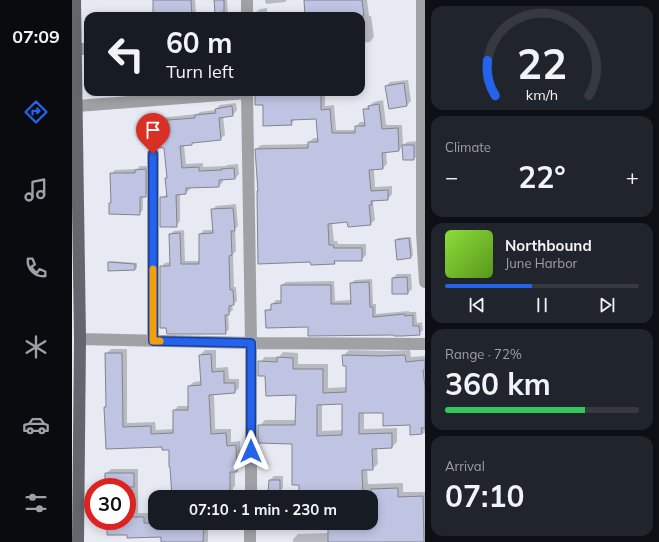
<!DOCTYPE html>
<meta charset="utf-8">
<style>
:root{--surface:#171b24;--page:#20242c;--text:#f1f3f6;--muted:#9ea1a6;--line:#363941;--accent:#2563eb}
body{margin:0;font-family:Mulish,sans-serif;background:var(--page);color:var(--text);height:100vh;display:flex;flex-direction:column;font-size:15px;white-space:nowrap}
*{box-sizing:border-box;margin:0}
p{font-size:13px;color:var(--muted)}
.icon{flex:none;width:22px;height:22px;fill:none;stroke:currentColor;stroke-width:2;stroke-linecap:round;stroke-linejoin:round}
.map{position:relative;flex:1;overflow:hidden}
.details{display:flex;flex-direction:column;gap:6px;padding:6px;background:#0d0f14;width:234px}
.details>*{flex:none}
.hud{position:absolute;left:12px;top:12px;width:281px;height:84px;border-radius:12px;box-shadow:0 2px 10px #0003;background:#171b24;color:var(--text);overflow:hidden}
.speed{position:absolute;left:12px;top:478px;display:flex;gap:8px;font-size:20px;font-weight:700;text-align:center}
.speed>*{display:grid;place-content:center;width:52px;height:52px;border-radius:50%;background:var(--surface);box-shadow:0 2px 10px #0003;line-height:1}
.speed .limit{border:6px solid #d22;background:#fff;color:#111}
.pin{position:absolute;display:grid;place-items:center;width:34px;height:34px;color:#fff;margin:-41px -17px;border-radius:50% 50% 50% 0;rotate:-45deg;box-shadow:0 0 4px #0007}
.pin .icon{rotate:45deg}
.me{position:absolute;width:44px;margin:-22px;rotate:0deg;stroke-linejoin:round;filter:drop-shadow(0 0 3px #0008)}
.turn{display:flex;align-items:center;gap:14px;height:84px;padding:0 16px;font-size:18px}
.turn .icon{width:52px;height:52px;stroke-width:2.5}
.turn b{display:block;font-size:28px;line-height:34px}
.big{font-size:30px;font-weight:700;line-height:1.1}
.details .tile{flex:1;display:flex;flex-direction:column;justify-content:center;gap:6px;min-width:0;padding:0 14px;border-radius:12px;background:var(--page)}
.details .dial{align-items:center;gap:0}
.dial svg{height:104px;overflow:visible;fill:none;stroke:var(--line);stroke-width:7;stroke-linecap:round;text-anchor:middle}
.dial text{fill:var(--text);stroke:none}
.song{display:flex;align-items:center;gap:12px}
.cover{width:48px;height:48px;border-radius:6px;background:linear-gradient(135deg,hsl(90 70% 55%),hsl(90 70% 35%))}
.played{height:4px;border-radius:2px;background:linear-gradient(90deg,var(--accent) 45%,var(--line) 45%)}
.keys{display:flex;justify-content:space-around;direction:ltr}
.heat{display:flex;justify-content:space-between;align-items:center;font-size:22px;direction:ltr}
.charge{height:6px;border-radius:3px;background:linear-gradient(90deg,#34c759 72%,var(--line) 0)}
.trip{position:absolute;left:76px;top:490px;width:230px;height:40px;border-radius:12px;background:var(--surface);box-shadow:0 2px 10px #0003;font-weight:700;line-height:40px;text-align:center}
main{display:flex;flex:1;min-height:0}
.menu{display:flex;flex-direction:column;width:72px;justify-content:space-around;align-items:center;background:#090b0e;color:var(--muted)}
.menu .icon{width:28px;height:28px}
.menu .selected{color:var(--accent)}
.menu b{font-size:18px;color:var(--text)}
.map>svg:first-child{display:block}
.shadow{fill:#0003;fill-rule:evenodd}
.building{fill:#bfc4e2;stroke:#83848d;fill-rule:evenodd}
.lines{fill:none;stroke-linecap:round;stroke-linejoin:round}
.minor{stroke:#a0a1a5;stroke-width:12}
.major{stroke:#64656d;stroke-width:12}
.route-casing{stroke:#184099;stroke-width:10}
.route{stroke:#2563eb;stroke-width:7}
.slow{stroke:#f59e0b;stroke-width:7}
</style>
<main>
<nav class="menu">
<b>07:09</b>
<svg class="icon selected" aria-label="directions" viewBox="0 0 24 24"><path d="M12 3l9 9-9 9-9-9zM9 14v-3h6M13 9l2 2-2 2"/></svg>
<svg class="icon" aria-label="music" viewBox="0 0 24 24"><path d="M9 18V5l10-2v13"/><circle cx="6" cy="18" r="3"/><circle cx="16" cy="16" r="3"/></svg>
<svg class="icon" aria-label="phone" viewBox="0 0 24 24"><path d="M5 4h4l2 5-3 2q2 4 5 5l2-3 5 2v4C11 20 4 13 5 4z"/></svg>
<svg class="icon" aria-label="climate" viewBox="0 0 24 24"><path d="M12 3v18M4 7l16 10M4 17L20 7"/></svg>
<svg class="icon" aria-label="car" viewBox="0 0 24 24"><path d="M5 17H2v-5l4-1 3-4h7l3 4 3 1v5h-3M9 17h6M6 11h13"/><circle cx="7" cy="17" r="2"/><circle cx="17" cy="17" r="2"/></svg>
<svg class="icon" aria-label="filters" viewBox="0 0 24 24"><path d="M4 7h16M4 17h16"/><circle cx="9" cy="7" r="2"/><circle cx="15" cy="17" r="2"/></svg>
</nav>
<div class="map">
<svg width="353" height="542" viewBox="0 0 353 542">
<rect width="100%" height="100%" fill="#e7e9f3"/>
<path class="shadow" d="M82 0H123L124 14 144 13 143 0H155L156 16H82Z
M193 0H215L213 2 194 4Z
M233 0H295L297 16H299L302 37 298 42 289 43V16H230H234Z
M195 8V16H183V13L188 9Z
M336 80 339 101 335 105 317 108 314 86 318 82Z
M184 92H253V106L262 105 264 130H284V127L288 122H293L292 110 302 102 311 100 314 125H330L331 145 335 142 346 141V155L342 159H332L331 146 327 150 314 151 315 164 311 168 302 169 303 187 320 186V194L316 199H304L301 202 303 220 298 224 276 221 260 223 262 241H265L266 244H294V255L289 260H265L262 263 239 261 186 191 184 149 189 145 237 144V142L242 138H246L245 118 223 119 219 124 192 104Z
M164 103 165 110 161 115 151 116 153 135 148 139 122 142 120 144 112 145 114 164 131 163V167L154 166 155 165 166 164 167 174 163 179H151V182L147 186 118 187V189L114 193 108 194V221L104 226 90 198 96 193V177L93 147 83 122 87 118 125 114 128 112 143 110 148 105Z
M68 166H77V192L71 196V210L67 214 38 203 40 202 39 174 43 170 65 169Z
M164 204 166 226 163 229 164 251 161 254 162 287H164L165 301 160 305 161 310 156 314 157 329 153 333 90 266 93 263 99 262 98 234 102 231 112 230 113 261H128V234L132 230H142L140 210 144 206Z
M339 237 341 255 339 257 324 240 326 238Z
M39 261 65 263V268L63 269 37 262Z
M325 274H339L340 289 336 293 321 278Z
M300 279 301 304H304V314L337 311V312H344L345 323 350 322 351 330 347 334H322L237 326 194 311 200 307V304L204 300H210V285L214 282 262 281 263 301 280 300 279 283 283 280Z
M39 349H55V423L83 422 84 430 102 429V411L106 406H117V386L122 382 130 381 128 355 133 350H144V368L156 367 157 379H167V388L163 392 142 393 143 429H159V442L168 441 169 466 165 471H163V486L161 488V497H96L100 493 98 449 91 446 35 448 33 407 35 406 34 354Z
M277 350 314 351 338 350 339 357 353 356V433L339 434V424L312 412H292V429L325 428V442L320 447 305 448 306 464 300 469H295L296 484 331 483V492H353V542H221V539L226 534 257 533V523H299V497H228V484L221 443 188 426 193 420H224L225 394 194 375 188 362 193 357H207L211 352 226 353V364H256V388L275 387V365L271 356ZM271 403V430L250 431V404Z
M39 469H66V513H83V523H163L159 527H136V542H90V536L56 534 36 521H55V487H34V474Z
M202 476H211V488L207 492 198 480Z"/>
<path class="building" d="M81 0H119L120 16H81Z
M142 0H152V12L143 13Z
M232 0H290L292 16H233Z
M332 83 335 106 317 109 313 86Z
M183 92H249V110L258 109 260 133H283V126H293L291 109H297L296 106 307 104 310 129 326 128 327 151 310 153 311 169 297 170 299 191 316 190V200L299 201 300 205H297L299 225 276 227 275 222 256 224 257 245H261L262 248H290V261H262L263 264 239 265 238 262 186 264 185 191H186L183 149 236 148V142H246L244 119 219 120 220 125 191 126V105H183Z
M160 106 161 116 147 118 149 140 120 143V145L108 146 110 168 127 167V171L150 170 149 169 162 168 163 179 147 180V187L114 188V194L104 195 105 227H88V197H95L93 178H95L92 148 84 147 82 121 123 118V115L144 113 143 109Z
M330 145H342V160H331Z
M74 169V197H68V215L37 214V203H39L38 173H63V170Z
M161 208 163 231H159L160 255 157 256 158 290H161L162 305 157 306V315H153L154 334H95L94 328H88V266H98L97 234 108 233 109 264H127V234L141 233 139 209Z
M337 238 339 258 325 260 323 240Z
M36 262 63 264V270L36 271Z
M335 277 336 294H320V278Z
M297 282 298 307H301V317L333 314V316L341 315V326H347L348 335 330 336H322L321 335 236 336V327L194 328 193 310H199V304L209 303V285H259V304H279L278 283Z
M33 353H50L51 427 79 426V434L101 433V410H116V386L129 385 127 355 139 354 140 372 152 371V383H163V393L137 395 139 434 154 433 155 446 164 445 165 472H158V492H156V497H100L98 467H97V450H90V447L34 449 32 407H34Z
M270 355 308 356 333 355 334 362 353 360V370H351L353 387V428H349L350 434 338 435V425L311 426V413H287V434L320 433V448L300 449 301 470H290L291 497H227V485H220V444L186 443V425H223L224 395 194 396 193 376H186V361L205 362V357L221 358V369H251V393L274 392V366H271ZM270 404V435L245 436V405Z
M33 473H62V487H33Z
M197 480H208V493H196Z
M326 488V497L351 496 352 542H256V523H299V489Z
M55 517H72V523H132L131 542H89V537L55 538V535H35V521H55Z"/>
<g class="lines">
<path class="minor" d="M175 0V16
M350 0V233L353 282
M4 49H16
M175 92 179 343V497
M5 106 175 93
M81 154V341
M8 339 179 343 353 344
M178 542V523"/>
<path class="major" d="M3 0 8 339 6 542"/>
</g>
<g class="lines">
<g class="route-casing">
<path id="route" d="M81 154V341L179 343V451"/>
</g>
<use href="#route" class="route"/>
<path class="slow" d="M81 269V341H88"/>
</g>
</svg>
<div class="speed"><div class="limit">30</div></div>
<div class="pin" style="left:81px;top:154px;background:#d93025"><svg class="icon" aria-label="arrive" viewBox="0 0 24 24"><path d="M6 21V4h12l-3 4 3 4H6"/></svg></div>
<svg class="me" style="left:179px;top:451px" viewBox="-20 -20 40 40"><path d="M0-17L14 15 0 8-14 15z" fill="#2563eb" stroke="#fff" stroke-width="4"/></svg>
<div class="trip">07:10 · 1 min · 230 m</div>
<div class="hud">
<div class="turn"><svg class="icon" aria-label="left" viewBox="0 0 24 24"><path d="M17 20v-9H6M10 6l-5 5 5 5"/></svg><div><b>60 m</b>Turn left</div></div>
</div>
</div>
<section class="details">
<div class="tile dial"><svg viewBox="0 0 100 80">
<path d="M14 69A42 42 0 1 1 86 69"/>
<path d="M14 69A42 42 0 0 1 8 42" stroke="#2563eb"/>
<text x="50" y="56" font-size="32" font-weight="700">22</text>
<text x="50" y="72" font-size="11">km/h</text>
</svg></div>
<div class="tile"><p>Climate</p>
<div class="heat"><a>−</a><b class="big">22°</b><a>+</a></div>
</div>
<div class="tile">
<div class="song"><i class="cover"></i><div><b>Northbound</b><p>June Harbor</p></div></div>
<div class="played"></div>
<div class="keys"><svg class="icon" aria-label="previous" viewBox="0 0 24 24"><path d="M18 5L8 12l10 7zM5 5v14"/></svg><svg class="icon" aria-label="pause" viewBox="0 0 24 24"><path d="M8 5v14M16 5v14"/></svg><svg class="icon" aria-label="next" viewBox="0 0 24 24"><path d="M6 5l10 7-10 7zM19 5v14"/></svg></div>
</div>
<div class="tile"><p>Range · 72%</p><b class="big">360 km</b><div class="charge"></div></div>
<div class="tile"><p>Arrival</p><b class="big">07:10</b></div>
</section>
</main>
